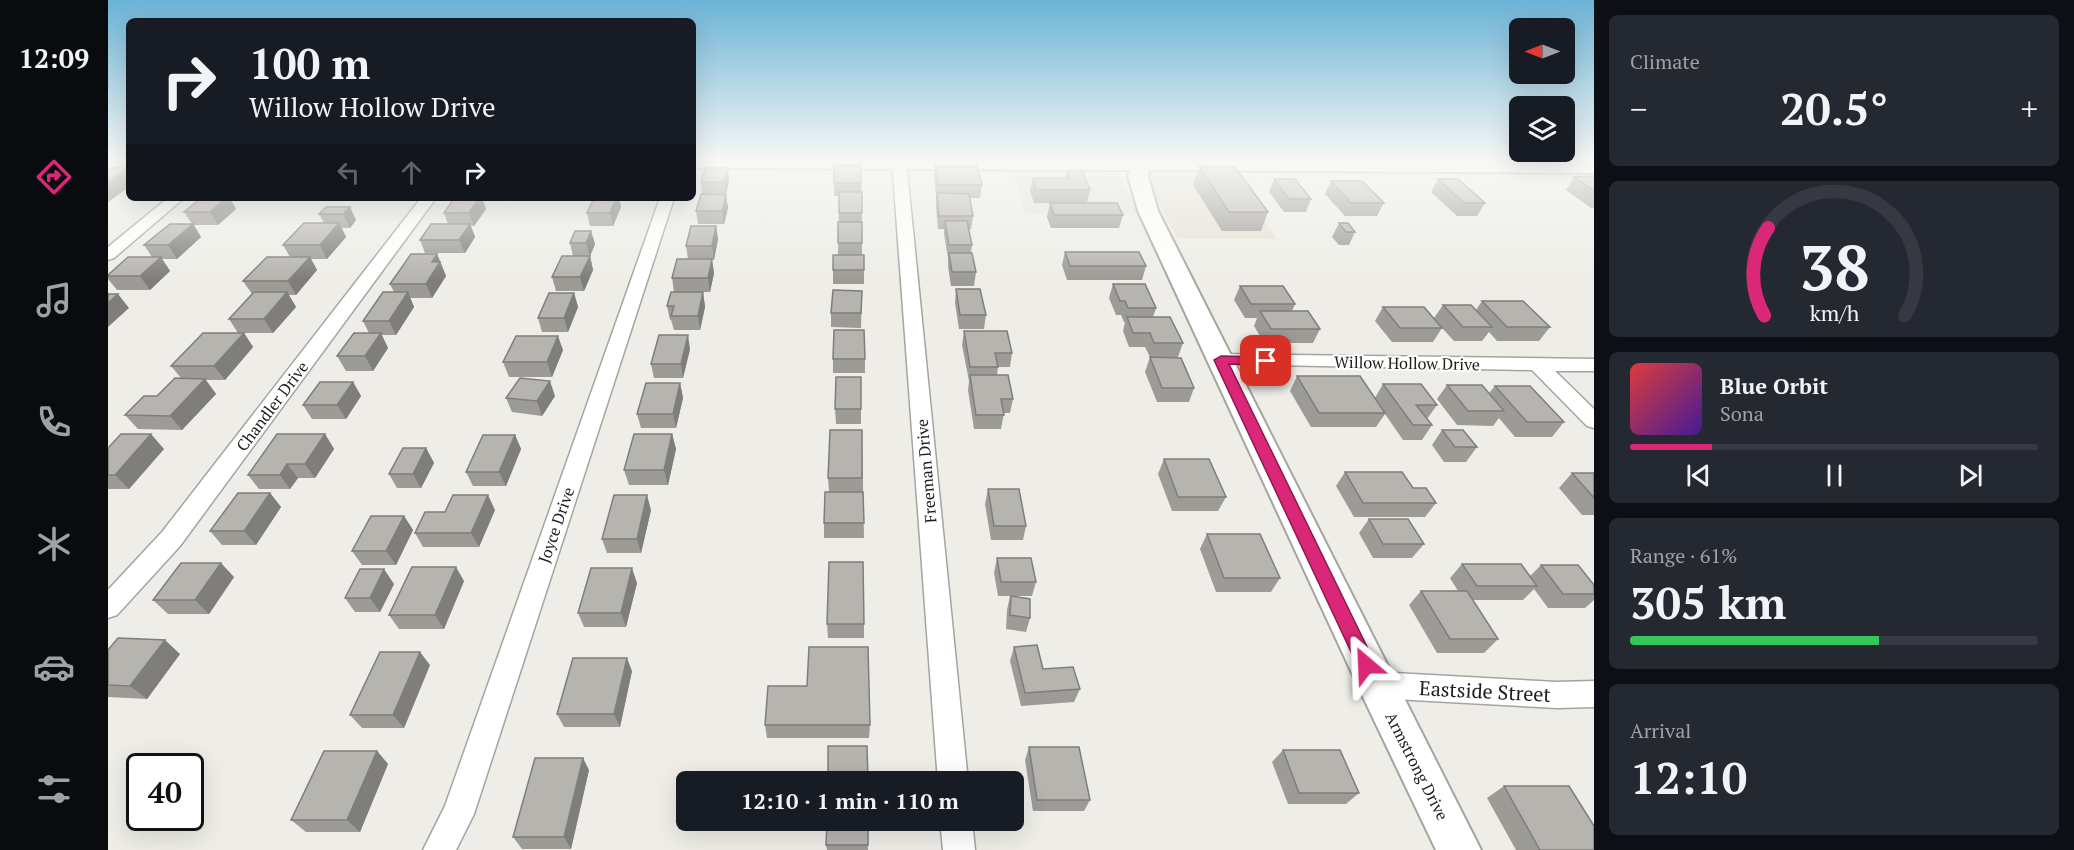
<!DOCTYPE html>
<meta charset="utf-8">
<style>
:root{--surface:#171b24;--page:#242831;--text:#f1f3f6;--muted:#9ea1a6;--line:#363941;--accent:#db2777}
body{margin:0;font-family:"PT Serif",serif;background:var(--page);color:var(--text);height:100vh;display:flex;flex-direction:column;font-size:22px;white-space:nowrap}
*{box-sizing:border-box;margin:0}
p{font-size:20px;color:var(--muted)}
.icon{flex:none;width:33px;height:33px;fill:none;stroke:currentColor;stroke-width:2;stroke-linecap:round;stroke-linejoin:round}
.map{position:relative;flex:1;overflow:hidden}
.side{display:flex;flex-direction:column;gap:15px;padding:15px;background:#0d0f14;width:480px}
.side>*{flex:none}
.banner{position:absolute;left:18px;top:18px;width:570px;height:183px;border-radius:9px;box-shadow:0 6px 24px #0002;background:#171b24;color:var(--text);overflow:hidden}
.needle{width:39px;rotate:270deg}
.tools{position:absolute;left:1401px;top:18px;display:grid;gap:12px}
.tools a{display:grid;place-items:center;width:66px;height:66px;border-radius:9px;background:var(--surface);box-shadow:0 6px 24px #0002;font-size:30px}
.speed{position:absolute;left:18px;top:753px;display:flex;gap:12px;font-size:30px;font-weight:700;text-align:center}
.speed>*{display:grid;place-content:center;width:78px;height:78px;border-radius:50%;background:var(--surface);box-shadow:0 6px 24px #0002;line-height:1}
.speed .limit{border:3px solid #111;border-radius:9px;background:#fff;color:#111}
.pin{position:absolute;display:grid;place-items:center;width:51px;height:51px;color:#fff;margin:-26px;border-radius:12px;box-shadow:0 3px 9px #0006}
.me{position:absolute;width:66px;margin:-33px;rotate:334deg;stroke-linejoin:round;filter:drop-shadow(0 0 4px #0008)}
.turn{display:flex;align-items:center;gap:21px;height:126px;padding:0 24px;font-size:27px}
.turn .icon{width:78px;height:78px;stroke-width:2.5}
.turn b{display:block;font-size:42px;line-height:51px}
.lanes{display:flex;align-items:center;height:57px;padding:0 24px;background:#0003;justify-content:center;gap:30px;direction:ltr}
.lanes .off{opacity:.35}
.big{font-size:45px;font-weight:600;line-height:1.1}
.side .widget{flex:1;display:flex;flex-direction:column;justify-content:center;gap:9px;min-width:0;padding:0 21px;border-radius:9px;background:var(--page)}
.side .dial{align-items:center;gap:0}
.dial svg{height:156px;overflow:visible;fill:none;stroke:var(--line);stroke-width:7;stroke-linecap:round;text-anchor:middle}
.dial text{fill:var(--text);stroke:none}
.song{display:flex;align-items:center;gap:18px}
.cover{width:72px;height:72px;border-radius:9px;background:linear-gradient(135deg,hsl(0 70% 55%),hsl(260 70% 35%))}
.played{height:6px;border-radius:3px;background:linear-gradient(90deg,var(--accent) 20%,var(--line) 20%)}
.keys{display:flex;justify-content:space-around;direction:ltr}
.heat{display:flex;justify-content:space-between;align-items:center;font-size:33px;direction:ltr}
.charge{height:9px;border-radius:4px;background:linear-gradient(90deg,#34c759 61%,var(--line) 0)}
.trip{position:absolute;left:568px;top:771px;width:348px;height:60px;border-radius:9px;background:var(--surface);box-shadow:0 6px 24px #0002;font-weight:600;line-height:60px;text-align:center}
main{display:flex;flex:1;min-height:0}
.tab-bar{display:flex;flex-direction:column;width:108px;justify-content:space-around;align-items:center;background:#090b0e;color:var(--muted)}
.tab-bar .icon{width:42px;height:42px}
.tab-bar .on{color:var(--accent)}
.tab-bar b{font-size:27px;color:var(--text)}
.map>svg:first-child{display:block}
.built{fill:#e5e1d5}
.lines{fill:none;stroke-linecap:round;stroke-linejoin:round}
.street-casing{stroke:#a6a49f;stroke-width:3}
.secondary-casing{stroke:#a6a49f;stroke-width:4}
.street{fill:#fff;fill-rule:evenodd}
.secondary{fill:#fff;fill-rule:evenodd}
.wall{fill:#9d9b96}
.shaded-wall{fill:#7f7e7a}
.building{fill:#b6b4af;stroke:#7f7e7a;stroke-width:1.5}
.route{fill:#db2777;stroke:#8e194d;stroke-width:1.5}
.labels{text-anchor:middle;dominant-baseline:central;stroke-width:4.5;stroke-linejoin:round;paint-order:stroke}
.street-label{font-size:16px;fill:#1e1d1b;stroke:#fff}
.near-street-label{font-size:20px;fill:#1e1d1b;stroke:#fff}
</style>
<main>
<nav class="tab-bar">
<b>12:09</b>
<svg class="icon on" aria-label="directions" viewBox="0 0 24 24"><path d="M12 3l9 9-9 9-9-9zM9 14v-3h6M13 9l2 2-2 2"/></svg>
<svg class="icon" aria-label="music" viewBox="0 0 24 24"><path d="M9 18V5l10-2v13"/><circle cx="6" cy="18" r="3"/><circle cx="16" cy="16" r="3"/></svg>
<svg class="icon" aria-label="phone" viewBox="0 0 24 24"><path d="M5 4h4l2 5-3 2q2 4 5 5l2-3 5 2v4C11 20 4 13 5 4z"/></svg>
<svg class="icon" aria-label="climate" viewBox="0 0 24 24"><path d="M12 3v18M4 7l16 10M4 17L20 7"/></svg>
<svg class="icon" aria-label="car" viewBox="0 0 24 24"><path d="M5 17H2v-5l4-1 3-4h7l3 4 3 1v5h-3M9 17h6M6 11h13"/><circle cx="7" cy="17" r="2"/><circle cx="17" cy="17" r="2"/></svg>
<svg class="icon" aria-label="filters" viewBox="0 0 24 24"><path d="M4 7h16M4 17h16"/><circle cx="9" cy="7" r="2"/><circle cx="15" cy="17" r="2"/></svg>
</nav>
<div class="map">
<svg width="1486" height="850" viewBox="0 0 1486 850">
<rect width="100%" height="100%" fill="#eeede7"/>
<path class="built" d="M906 173 1011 174 1031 214 917 213Z
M1036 174 1125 175 1169 239 1069 238Z"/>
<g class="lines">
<g class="street-casing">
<path id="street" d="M784 160H798L860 782H830Z
M60 198H76L6 258 0 260V247Z
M313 198H328L72 546 9 615 0 618V590L54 532Z
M552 198H566L366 814 348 850H315L337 806Z
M1113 354 1486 359V371H1447L1486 409V428L1479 426 1424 370 1106 364 1103 360 1106 356Z
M1268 672 1449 682 1486 681V707L1449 708 1268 698 1258 694 1254 685 1258 676Z
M832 820H864L867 850H835Z"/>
</g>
<g class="secondary-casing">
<path id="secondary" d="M585 160 1486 161V173L1041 170 1040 176 1050 211 1373 850H1328L1255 697 1030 211 1020 176 1022 170 585 168Z"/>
</g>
<use href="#street" class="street"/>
<use href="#secondary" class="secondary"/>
</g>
<path class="wall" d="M753 165 754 213V255H756V284H725V270L730 255 731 196H726V183Z
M827 166 874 185 872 198H862L865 216 863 229H861L864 245 863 253 868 272 866 286H843L840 266V258L836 234V229H830L828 206V195L826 179Z
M1091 166 1160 212 1153 231H1114L1085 185Z
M959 171 982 190 979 203H926L922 191 925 178H957Z
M1486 176V208H1483L1458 190 1466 177Z
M1166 179 1203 199 1198 212H1176L1161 192Z
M1330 179 1377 203 1369 216H1349L1323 192Z
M621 180 618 195 620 208 616 224H590L588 211 594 194 593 182Z
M1223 181 1276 203 1269 216H1237L1217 194Z
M346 198H374L378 209 366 226H363L367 237 357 253H317L312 240 340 224 336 213Z
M486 198H511L513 207 505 226H482L479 213Z
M942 203 1015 215 1011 228H943L939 217Z
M218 207 248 220 242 228H234L238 237 219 259H203L209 270 188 295H181L188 307 165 333H136L145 347 117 380H98L108 394 74 430 30 429 17 415 49 396 73 378 63 366 130 333 121 319 144 294 135 281 182 257 175 245 216 223 211 214Z
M128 209 110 225H86L93 237 69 259H54L62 271 42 290H9L0 279V275L44 257 36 245 84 224 76 212Z
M1231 223 1247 232 1241 245H1231L1224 237Z
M608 226 610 239 606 260H604L606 273 602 292H566L564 278 580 259 578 246Z
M483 231 487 244 482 256 485 270 476 291H448L444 277 465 256 462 243Z
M957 252 1038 266 1034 280H959L954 265Z
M329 254 338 276 324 298H302L306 307 288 335H273L280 348 265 371H238L229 356 261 333 255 321 286 292 282 284Z
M1005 284 1048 308 1045 317 1075 343 1070 357H1042L1037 347H1021L1015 331 1017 322H1016L1013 315H1008L1001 298Z
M1132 286 1187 304 1184 311 1212 329 1205 343H1156L1146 326 1149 318H1137L1126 300Z
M848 289 878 315 876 329H851L847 303Z
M754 291 753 328 723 327V313Z
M595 292 597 307 592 330H566L563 320H562L559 306Z
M466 293 470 307 460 332H434L430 318Z
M1374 301 1442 327 1431 341H1389L1381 332 1374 341H1346L1334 328 1325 342H1284L1267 321 1275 307 1326 318 1335 305 1368 310Z
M856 331 904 353 902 367H890L889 375 905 399 902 413H896L893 429H866L860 390 861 381 854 345Z
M582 349 575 378H546L543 364Z
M455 350 444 377H401L395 362Z
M1042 357 1086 388 1081 402H1049L1037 372Z
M725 359H757V373H725Z
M1189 376 1267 398 1275 384 1329 405 1319 419 1324 425 1314 440H1295L1277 414 1268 427H1203L1182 391Z
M753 377V424H728L727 409Z
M245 382 253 396 238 419H204L195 405Z
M572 383 575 398 568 428H533L529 414Z
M1339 385 1381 393 1387 386 1456 422 1444 437H1407L1391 418 1385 426 1349 425 1329 399Z
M447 396 434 416 404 412 398 398Z
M754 430 756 538H716V523L721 492 720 478Z
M1334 430 1369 447 1358 462H1336L1324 445Z
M217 434 226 449 207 478H190L182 489H151L140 475Z
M564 434 568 449 560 485H521L516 470Z
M407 435 413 449 398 486H365L358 472Z
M0 448 56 449 21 489H0Z
M318 448 326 463 313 488H289L281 474Z
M1056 459 1118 497 1110 511H1064L1050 474Z
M1237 472 1328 503 1317 517H1246L1228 486Z
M1464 473H1486V515H1474L1451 488Z
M880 489 918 526 915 540H883L877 504Z
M162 493 173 507 148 545H114L102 531Z
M387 510 371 547H315L307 533 337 512Z
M543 510 533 553H499L494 539Z
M296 516 305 530 288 565H254L244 551Z
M1261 519 1316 544 1304 558H1265L1251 533Z
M1099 534 1172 578 1163 592H1108L1092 549Z
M889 558 928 582 924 596H908L922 618 918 632 898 629 899 610 902 596H890L886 573Z
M1354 564 1422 576 1433 565 1486 585V600L1477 608H1440L1426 589 1415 600H1364L1390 639 1376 653H1329L1301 605 1313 591H1350L1342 578Z
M126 577 101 614H60L45 600Z
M356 581 336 629H291L281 615Z
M529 583 518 627H476L470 613Z
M286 584 272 612H247L237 598Z
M719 624H756V638H720Z
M906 647 935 669 972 689 966 702 913 706 902 661Z
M0 650 72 654 39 699 0 697Z
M322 665 296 728H254L242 715Z
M524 671 512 727H456L449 714Z
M699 686 762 725 761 738H659L657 725Z
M921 747 982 800 976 811H925L917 760Z
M1175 750 1251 793 1238 804H1180L1164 762Z
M269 751 280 764 252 832H198L183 820Z
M481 770 463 849H414L405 837Z
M1396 786 1486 850H1408L1379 798Z
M760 820V850H719L718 845Z"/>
<path class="shaded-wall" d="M21 168V187L0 202V183Z
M620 168 621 180 618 195 616 182Z
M618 195 620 208 616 224 614 211Z
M118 198H122L128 209 110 225 102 212Z
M371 198H374L378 209 366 226 361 213Z
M508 198H511L513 207 505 226 502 213Z
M242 207 248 220 242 228 235 214Z
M231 223 238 237 219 259 212 245Z
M85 224 93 237 69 259 60 245Z
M362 224 367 237 357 253 351 240Z
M608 226 610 239 606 260 604 246Z
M483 231 487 244 482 256 478 243Z
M329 254 338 276 324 298 318 284 324 262Z
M482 256 485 270 476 291 472 277Z
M53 257 62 271 42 290 32 276Z
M202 257 209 270 188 295 180 281Z
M604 259 606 273 602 292 600 278Z
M179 292 188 307 165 333 156 319Z
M300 292 306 307 288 335 281 321Z
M595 292 597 307 592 330 590 316Z
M466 293 470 307 460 332 456 318Z
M10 294 21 308 0 327V303Z
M136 333 145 347 117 380 106 366Z
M273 333 280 348 265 371 257 356Z
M580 335 582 349 575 378 573 364Z
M450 336 455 350 444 377 439 362Z
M97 379 108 394 74 430 62 416Z
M442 381 447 396 434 416 429 401Z
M245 382 253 396 238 419 229 405Z
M572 383 575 398 568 428 565 414Z
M43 434 56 449 21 489 7 475Z
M217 434 226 449 207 478 197 464Z
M564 434 568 449 560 485 556 470Z
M407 435 413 449 398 486 391 472Z
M318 448 326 463 313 488 305 474Z
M179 464 190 478 182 489 172 475Z
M162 493 173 507 148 545 136 531Z
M380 495 387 510 371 547 363 533Z
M539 495 543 510 533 553 529 539Z
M296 516 305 530 288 565 278 551Z
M113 563 126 577 101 614 87 600Z
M348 567 356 581 336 629 327 615Z
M524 568 529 583 518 627 513 613Z
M276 569 286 584 272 612 262 598Z
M57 640 72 654 39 699 22 686Z
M312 652 322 665 296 728 285 715Z
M519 658 524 671 512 727 506 714Z
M269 751 280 764 252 832 239 820Z
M475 758 481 770 463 849 456 837Z"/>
<path class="building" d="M726 165H753V183H726Z
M827 166H869L874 185H830Z
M1091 166 1127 167 1160 212H1121Z
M0 168H21L0 183Z
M597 168H620L616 182H593Z
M959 171H974L982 190H928L925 178H961Z
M1486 176V191L1466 177Z
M1166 179H1187L1203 199H1181Z
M1330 179H1350L1377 203H1356Z
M1223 181H1254L1276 203H1243Z
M731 192H754V213H731Z
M829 193 861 194 865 216H831Z
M593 194 618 195 614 211H588Z
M93 198H118L102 212H76Z
M346 198H371L361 213H336Z
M486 198H508L502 213H479Z
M942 203H1009L1015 215H946Z
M218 207H242L235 214H211Z
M837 221H859L864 245H841Z
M730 222H754V243H730Z
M196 223H231L212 245H175Z
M1231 223H1240L1247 232H1238Z
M62 224H85L60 245H36Z
M323 224H362L351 240H312Z
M583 226H608L604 246H578Z
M467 231H483L478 243H462Z
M957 252H1031L1038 266H962Z
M841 253H864L868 272H844Z
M303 254H329L324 262H332L318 284H282Z
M725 255H756V270H725Z
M454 256H482L472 277H444Z
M20 257H53L32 276H0V275Z
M159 257H202L180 281H135Z
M569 259H604L600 278H564Z
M1005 284H1037L1048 308H1020L1017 301H1012Z
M1132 286H1175L1187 304H1143Z
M848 289H872L878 315H852Z
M725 290 754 291 753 313H723Z
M146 292H179L156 319H121Z
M275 292H300L281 321H255Z
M563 292H595L590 316H563L566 306H559Z
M441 293H466L456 318H430Z
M0 294H10L0 303Z
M1374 301H1415L1442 327H1399Z
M1335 305H1363L1384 327H1355Z
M1275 307H1316L1334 328H1292Z
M1152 311H1200L1212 329H1163Z
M1019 317H1062L1075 343H1046L1042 333H1025Z
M726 330H756L757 359H725Z
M856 331H899L904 353H887L890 367H862Z
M95 333H136L106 366H63Z
M246 333H273L257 356H229Z
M551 335H580L573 364H543Z
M408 336H450L439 362H395Z
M1042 357 1073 358 1086 388H1054Z
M862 375H900L905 399H893L896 415H868Z
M1189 376H1252L1277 413H1211Z
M728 377H753V409H727Z
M67 378 97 379 62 416 17 415 36 396H49Z
M412 378 442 381 429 401 398 398Z
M212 382H245L229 405H195Z
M538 383H572L565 414H529Z
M1275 384H1313L1329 405H1308L1324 425H1305Z
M1339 385H1374L1396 411H1360Z
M1387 386H1422L1456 422H1419Z
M722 430H754V478H720Z
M1334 430H1355L1369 447H1347Z
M13 434H43L7 475H0V448Z
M169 434H217L197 464H179L172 475H140Z
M526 434H564L556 470H516Z
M375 435H407L391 472H358Z
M295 448H318L305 474H281Z
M1056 459H1101L1118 497H1070Z
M1237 472H1294L1305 488H1318L1328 503H1255Z
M1464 473H1486V498Z
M880 489H911L918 526H886Z
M717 492H755L756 523H716Z
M130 493H162L136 531H102Z
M345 495H380L363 533H307L317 512H337Z
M506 495H539L529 539H494Z
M263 516H296L278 551H244Z
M1261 519H1300L1316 544H1275Z
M1099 534H1152L1172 578H1116Z
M889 558H923L928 582H893Z
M721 562H755L756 624H719Z
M73 563H113L87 600H45Z
M1354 564H1413L1429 586H1369Z
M1433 565H1470L1486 585V594H1455Z
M304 567H348L327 615H281Z
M483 568H524L513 613H470Z
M252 569H276L262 598H237Z
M1313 591H1359L1390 639H1342Z
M903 596 922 599V618L902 615Z
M10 638 57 640 22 686 0 685V650Z
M929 645 935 669 965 667 972 689 917 693 906 647Z
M701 647H760L762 725H657L660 686H699Z
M272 652H312L285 715H242Z
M465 658H519L506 714H449Z
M720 746H759L760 782H720Z
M921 747H971L982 800H929Z
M1175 750H1232L1251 793H1191Z
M216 751H269L239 820H183Z
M427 758H475L456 837H405Z
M1396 786H1461L1486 826V850H1432Z
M719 820H760V845H718Z"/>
<linearGradient id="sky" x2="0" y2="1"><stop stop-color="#6bb3d6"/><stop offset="0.57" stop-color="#f7f7f4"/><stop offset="1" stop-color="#f7f7f4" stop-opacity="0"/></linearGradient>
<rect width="1486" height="279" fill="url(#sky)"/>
<path class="route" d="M1113 356 1158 357 1164 361 1158 365 1121 364 1265 659 1267 665 1265 671 1258 673 1252 671 1106 360Z"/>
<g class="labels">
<g class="street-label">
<text transform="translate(1299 363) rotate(1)">Willow Hollow Drive</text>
<text transform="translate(164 406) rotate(-53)">Chandler Drive</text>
<text transform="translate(818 471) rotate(-95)">Freeman Drive</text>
<text transform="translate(448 525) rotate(-71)">Joyce Drive</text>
<text transform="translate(1309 766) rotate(63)">Armstrong Drive</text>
</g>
<g class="near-street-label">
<text transform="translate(1377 691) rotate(3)">Eastside Street</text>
</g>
</g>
</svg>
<div class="tools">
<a><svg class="needle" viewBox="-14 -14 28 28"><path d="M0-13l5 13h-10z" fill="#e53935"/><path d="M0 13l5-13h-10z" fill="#9ea1a6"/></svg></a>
<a><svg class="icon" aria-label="layers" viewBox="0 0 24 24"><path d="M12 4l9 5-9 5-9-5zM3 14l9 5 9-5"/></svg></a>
</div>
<div class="speed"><div class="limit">40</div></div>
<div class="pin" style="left:1158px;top:361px;background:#d93025"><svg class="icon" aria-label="arrive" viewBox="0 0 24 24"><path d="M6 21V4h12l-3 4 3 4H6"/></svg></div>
<svg class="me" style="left:1258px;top:665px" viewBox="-20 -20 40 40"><path d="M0-17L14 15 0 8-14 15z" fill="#db2777" stroke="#fff" stroke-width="4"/></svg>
<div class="trip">12:10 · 1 min · 110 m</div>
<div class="banner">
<div class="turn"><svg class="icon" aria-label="right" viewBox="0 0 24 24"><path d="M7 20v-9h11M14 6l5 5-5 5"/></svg><div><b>100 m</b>Willow Hollow Drive</div></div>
<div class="lanes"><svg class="icon off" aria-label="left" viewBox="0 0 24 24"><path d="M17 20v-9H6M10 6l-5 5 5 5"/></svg><svg class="icon off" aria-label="ahead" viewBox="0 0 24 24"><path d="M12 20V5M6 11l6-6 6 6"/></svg><svg class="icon" aria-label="right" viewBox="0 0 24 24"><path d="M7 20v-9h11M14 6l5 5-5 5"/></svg></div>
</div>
</div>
<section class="side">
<div class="widget"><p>Climate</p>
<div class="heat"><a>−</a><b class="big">20.5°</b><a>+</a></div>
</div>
<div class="widget dial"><svg viewBox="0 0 100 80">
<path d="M14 69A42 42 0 1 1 86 69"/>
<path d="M14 69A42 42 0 0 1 16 24" stroke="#db2777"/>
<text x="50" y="56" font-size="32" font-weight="700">38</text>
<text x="50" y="72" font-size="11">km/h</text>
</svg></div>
<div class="widget">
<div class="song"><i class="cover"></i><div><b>Blue Orbit</b><p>Sona</p></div></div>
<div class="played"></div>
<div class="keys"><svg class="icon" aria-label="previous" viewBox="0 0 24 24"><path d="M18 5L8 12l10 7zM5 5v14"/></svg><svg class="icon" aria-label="pause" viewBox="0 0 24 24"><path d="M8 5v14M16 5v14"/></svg><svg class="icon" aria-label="next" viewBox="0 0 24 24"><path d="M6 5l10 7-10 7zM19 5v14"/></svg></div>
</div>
<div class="widget"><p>Range · 61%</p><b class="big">305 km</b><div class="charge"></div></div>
<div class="widget"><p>Arrival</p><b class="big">12:10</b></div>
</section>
</main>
